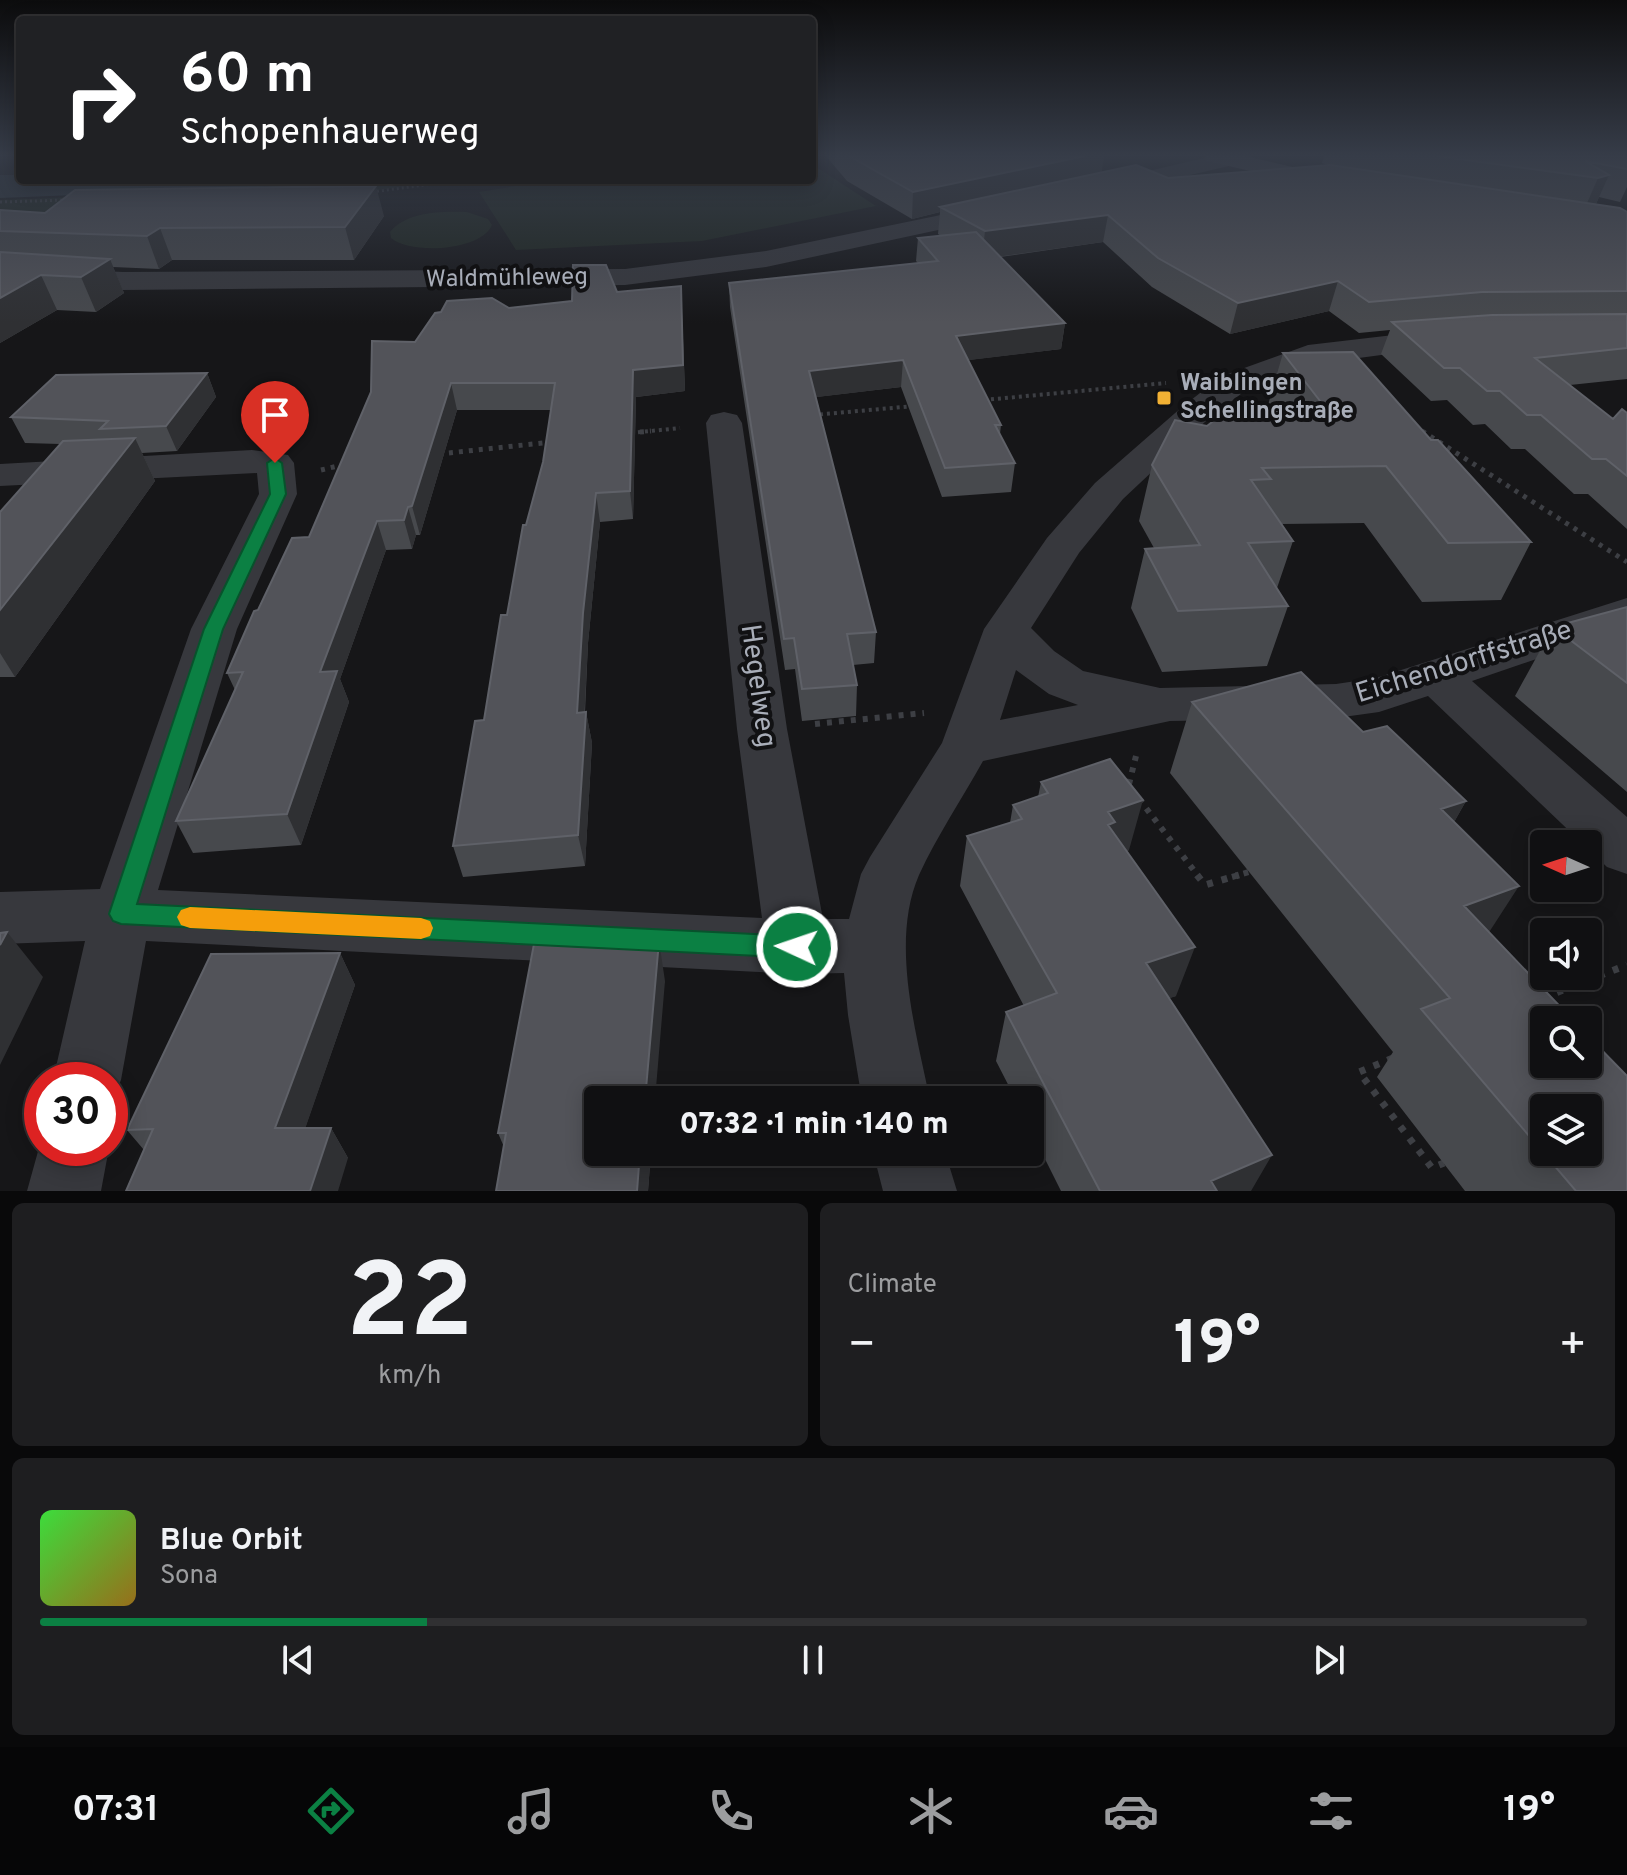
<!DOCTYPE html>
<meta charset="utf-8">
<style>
:root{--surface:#101012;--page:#1e1e20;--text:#f1f3f6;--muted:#9c9d9f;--line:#303032;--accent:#0b8043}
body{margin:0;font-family:Overpass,sans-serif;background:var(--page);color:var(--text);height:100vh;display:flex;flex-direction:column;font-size:30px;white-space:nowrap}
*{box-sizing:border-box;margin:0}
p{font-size:26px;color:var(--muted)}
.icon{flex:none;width:44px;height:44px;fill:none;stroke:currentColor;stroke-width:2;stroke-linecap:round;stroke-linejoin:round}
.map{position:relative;height:1191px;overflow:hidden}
.panel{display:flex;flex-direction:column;gap:12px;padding:12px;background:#09090a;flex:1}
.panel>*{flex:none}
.hud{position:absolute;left:16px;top:16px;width:800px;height:168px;border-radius:8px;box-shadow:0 4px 20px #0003,0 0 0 2px var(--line);background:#202124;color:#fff;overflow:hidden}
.needle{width:52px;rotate:273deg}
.tools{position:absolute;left:1530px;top:830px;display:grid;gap:16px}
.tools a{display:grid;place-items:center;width:72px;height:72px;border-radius:8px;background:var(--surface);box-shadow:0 4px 20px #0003,0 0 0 2px var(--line);font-size:40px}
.speed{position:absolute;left:24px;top:1062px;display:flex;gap:16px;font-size:40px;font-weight:700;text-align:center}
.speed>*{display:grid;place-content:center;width:104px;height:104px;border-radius:50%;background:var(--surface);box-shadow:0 4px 20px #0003,0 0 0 2px var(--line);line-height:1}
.speed .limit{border:12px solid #d22;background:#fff;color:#111}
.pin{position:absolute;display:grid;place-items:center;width:68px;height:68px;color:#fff;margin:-82px -34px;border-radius:50% 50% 50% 0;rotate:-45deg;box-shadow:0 0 8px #0007}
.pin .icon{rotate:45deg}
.me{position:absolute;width:88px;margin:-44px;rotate:273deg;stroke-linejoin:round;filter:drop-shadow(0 0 6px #0008)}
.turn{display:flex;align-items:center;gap:28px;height:168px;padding:0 32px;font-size:36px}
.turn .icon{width:104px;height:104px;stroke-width:2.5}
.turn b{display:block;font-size:56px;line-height:68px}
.big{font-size:60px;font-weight:800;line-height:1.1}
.panel .card{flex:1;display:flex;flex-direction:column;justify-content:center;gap:12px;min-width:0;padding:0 28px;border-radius:12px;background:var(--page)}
.panel .dial{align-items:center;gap:0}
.dial b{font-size:104px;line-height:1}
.song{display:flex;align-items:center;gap:24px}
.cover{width:96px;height:96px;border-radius:12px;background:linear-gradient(135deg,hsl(120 70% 55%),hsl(40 70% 35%))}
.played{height:8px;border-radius:4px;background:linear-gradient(90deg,var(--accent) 25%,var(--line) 25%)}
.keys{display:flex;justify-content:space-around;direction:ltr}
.heat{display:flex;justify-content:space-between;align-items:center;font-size:44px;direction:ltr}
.panel .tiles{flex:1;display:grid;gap:12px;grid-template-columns:1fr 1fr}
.card:last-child{grid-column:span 2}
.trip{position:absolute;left:584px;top:1086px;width:460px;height:80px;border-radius:8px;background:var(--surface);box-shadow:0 4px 20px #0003,0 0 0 2px var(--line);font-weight:800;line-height:80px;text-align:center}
.menu{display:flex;height:128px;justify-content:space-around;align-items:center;background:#060607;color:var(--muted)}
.menu .icon{width:56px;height:56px}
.menu .active{color:var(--accent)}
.menu b{font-size:36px;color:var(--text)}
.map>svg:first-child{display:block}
.green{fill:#1e261f}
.water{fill:#2c353c}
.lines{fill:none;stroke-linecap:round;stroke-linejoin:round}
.path-far4{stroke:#3d3f44;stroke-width:3;stroke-dasharray:2 3;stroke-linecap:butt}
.path-far3{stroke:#3d3f44;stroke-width:4;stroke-dasharray:3 4;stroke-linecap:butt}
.path-far2{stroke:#3d3f44;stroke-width:5;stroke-dasharray:4 6;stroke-linecap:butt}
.path-far1{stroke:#3d3f44;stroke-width:6;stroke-dasharray:5 7;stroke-linecap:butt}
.path{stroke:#3d3f44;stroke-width:7;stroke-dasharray:6 9;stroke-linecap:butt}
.street{fill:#37383d;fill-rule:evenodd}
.secondary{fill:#45474d;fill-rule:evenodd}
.wall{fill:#47494d}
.shaded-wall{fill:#2f3033}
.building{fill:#525359;stroke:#5f6168;stroke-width:2;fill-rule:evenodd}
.route{fill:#0b8043;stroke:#07532c;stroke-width:2}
.slow{fill:#f59e0b}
.poi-dot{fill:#f2b134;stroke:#111113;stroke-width:3}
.labels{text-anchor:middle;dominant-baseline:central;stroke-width:8;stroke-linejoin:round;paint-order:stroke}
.far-street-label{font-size:24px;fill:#a8adb8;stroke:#111113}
.far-poi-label{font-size:24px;font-weight:bold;fill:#a8adb8;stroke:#111113;text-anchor:start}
.street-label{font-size:28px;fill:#a8adb8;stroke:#111113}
</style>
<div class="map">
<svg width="1627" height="1191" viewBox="0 0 1627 1191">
<rect width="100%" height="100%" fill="#161618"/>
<path class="green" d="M812 164 876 206 702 241 516 250 479 192 552 180H812Z
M326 180H444L322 199 0 218V200L247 190Z
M467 212 488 219 492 225C481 251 411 255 391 238L390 232C407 211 442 211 467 212Z"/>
<path class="water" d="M0 175H20V180H311L250 188 0 198Z"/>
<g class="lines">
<path class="path-far4" d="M372 192 462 180
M0 202 66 200"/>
<path class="path-far3" d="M984 400 1166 383
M813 415 915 406
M1419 429 1425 433
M631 433 680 428"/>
<path class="path-far2" d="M1422 431 1627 562
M630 433 651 431
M439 454 552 442
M321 470 346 464"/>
<path class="path-far1" d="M815 724 924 713
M1129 784 1136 756
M1139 799 1199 877
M1232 877 1249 872"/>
<path class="path" d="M1197 875 1205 885 1239 875
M1543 998 1627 965
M1393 1058 1359 1072 1432 1168 1444 1163"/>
<path class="street" d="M1213 156H1253L1250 161 1105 195 1097 193 1093 188 1097 183Z
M999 203 1008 205 1011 210 1008 215 766 267 625 285 123 290 0 282V266L123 272 625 269 766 251Z
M1445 329 1456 331 1461 338 1456 345 1314 364 1246 390 1206 421 1123 499 1079 553 1031 628 1054 651 1083 671 1160 688 1336 684 1376 678 1627 598V628L1472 681 1627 817V874L1607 867 1588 849V844H1583L1428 696 1379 712 1336 718 1170 721 983 761C962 799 937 836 919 875 890 942 916 1031 930 1100H862L848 1015 844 973 797 974 146 941 121 1080 111 1103 110 1080H53L85 941 0 944V892L100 889 191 629 259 494 257 473 0 486V464L252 450 288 455 294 463 297 494 237 629 158 890 762 918 737 729 706 423 711 415 724 412 737 415 742 423 787 729 823 919H849L861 874 870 857 942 743 984 629 1047 538 1095 483 1182 407 1222 376 1308 345ZM1016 670 1049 694 1078 705 1000 720Z
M42 1137V1148H109L101 1191H27Z
M873 1152H945L957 1191H883Z"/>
<path class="secondary" d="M1204 156H1245L1336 177 1340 182 1336 187 1328 189 1207 161Z"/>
</g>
<path class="wall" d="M826 156H1104L1101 172 1168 178 1328 165 1322 163 1324 156H1627V187L1620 202 1599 197 1596 204 1627 212V379L1570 385 1613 419 1627 413V529L1588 494H1574L1525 449H1511L1485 424 1473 425 1447 400 1431 401 1381 354 1390 330 1359 333 1329 311 1230 334 1152 287 1103 242 1000 257 1065 323 1061 349 968 360 1001 425 1000 434 1015 463 1011 492 942 497 901 387 816 397 876 632 874 663 853 665 857 685 856 716 802 721 795 669 785 670 730 307 729 283 918 263 916 261 918 238 941 236 938 234 940 212 912 219 847 181Z
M0 210 45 213 384 216 354 260H172L159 269 113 267 124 293 96 312 57 310 0 343Z
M681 286 685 391 636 397 633 519 600 522 588 643 585 712H586L592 743 585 866 463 877 453 846 484 720 526 525 543 462 551 410H457L420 535H416L412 549 386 550 340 679 349 702 301 845 193 853 176 821 235 690 227 673 258 610 309 537 415 342 509 308 572 301 617 292Z
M1283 353 1431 440 1531 542 1501 600 1422 602 1364 523 1282 524 1293 541 1277 588 1288 606 1267 666 1162 672 1131 608 1145 549 1154 548 1139 521 1152 465 1207 426 1236 414 1273 413 1268 405Z
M207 373 216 397 177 451 142 453 155 481 15 677H0V512L60 444 25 443 11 417Z
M1627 607V792L1515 696 1553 627Z
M1192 702 1363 732 1466 801 1454 822 1489 932 1627 1191H1465L1377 1077 1393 1052 1170 773Z
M1041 782 1129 850 1127 851 1176 996 1169 998 1251 1191H1061L1030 1129V1100H1016L996 1061 1006 1012 1024 1006 960 886 967 836 1010 823 1013 805 1038 797Z
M340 953 355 985 305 1128H331L348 1158 144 1150 127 1130Z
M665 981 598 1152H651L648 1191 504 1147 498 1133Z"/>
<path class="shaded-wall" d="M1085 156H1104L1101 177 940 207V212L912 219 913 192Z
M1609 175 1595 206 1584 210 1598 178Z
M376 186 384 216 354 260 345 227Z
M1108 215 1103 242 982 259 985 231Z
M160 228 172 260 159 269 147 236Z
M110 259 124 293 96 312 81 277Z
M41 275 57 310 0 343V298Z
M1338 281 1329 311 1230 334 1238 303Z
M681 286 685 391 636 397 633 519 630 491 633 370Z
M1065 323 1061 349 953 362 956 336Z
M903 360 901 387 809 398V371Z
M207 373 216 397 177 451 166 426Z
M451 383 457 410 420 535 412 506Z
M135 438 155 481 15 677 0 653V610Z
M596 493 600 522 588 643 583 743 577 713 583 613Z
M408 507 416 535 412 549 404 520Z
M377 521 386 550 340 679 349 702 301 845 287 814 320 672Z
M586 712 592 743 585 866 578 835Z
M1143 800 1129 850 1105 859 1108 812Z
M1466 801 1426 872 1441 809Z
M1519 886 1473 957 1464 906Z
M7 932 43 977 0 1065V945Z
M659 941 665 981 655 1100H645Z
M1195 947 1176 996 1130 1012 1146 963Z
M340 953 355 985 295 1158 275 1128Z
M331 1128 348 1158 338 1191H310Z
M640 1152H651L648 1191H637Z
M1272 1155 1251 1191H1205L1211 1181Z"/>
<path class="building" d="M849 156H1085L913 192Z
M1437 156H1627V169L1585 161 1609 175 1598 178Z
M1136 165 1168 178 1330 165 1620 208 1627 212V291L1482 292 1369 302 1338 281 1238 303 1158 258 1108 215 985 231 940 207Z
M376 186 345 227 160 228 147 236 0 231V210L45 213 75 190Z
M976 232 1065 323 956 336 1001 425H995L1015 463 945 468 903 360 809 371 876 632 847 634 857 685 802 689 794 638 784 639 729 283 938 261 918 238Z
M0 252 110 259 81 277 41 275 0 298Z
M573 265H606L617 292 681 286 683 365 633 370 630 491 596 493 583 613 577 713 586 712 578 835 453 846 475 721 484 720 501 615H507L523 525H526L543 462 555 383H451L412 506 408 507 404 520 377 521 320 672 337 671 287 814 176 821 243 672 227 673 254 611 258 610 292 538 309 537 371 392 372 341 415 342 435 313 441 312 447 301 492 298 509 308 572 301Z
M1627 314V348L1535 358 1613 419 1622 409 1627 413V476L1606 459H1592L1541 415H1527L1500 391H1487L1460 368H1444L1392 322 1492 315Z
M1353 352 1431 440H1438L1531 542 1448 543 1386 466 1262 468 1271 479 1251 480 1293 541 1248 543 1288 606 1178 611 1145 549 1200 545 1152 465 1175 420 1207 426 1226 411 1236 414 1327 410 1283 353Z
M207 373 166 426 100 429 108 421 11 417 56 375Z
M135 438 0 610V512L63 441Z
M1627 607V683L1553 627Z
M1301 672 1363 732 1387 726 1466 801 1441 809 1519 886 1464 906 1573 1020H1544V1064H1588V1036L1627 1076V1191H1576L1421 1009 1450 998 1192 702ZM1544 1108H1588V1152H1544Z
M1110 759 1143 800 1108 812 1115 822 1108 825 1195 947 1146 963 1272 1155 1211 1181 1217 1191H1100L1006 1012 1057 993 967 836 1022 819 1013 805 1048 793 1041 782Z
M7 932 0 945V933Z
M659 941 645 1100H598V1152H640L637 1191H496L506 1133H498L534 944Z
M340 953 275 1128H331L310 1191H126L153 1129 127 1130 211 954Z"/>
<linearGradient id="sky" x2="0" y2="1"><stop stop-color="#0c0c0d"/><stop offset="0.48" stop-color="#363c48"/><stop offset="1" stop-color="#363c48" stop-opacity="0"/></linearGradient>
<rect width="1627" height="323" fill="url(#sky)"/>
<path class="route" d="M275 458 282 463 286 494 223 629 137 904 797 936 806 939 809 947 806 955 797 958 121 924 113 921 109 914 204 629 270 494 267 463Z"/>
<path class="slow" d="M190 907 421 918 430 921 433 928 430 936 421 939 190 928 181 925 177 917 181 910Z"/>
<rect class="poi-dot" x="1156" y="390" width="16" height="16" rx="4"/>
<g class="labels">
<g class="far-street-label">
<text transform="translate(507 279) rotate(-1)">Waldmühleweg</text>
</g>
<g class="far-poi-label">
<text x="1180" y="384">Waiblingen<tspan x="1180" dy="28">Schellingstraße</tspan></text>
</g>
<g class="street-label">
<text transform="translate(1464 663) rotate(-17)">Eichendorffstraße</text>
<text transform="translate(757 686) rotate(82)">Hegelweg</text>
</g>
</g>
</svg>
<div class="tools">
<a><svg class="needle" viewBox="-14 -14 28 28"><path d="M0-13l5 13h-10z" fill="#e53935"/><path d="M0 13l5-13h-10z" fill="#9c9d9f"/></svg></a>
<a><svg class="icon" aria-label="sound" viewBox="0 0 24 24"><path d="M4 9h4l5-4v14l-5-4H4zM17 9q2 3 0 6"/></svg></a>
<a><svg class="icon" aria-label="search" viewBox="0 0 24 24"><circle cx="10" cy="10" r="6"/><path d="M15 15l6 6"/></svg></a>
<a><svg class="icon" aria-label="layers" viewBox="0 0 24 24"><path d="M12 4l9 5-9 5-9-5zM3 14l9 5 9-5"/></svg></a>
</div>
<div class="speed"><div class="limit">30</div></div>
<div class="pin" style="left:275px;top:463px;background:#d93025"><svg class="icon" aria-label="arrive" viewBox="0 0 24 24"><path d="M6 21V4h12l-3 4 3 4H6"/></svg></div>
<svg class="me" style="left:797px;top:947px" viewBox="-20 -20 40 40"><circle r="17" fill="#0b8043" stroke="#fff" stroke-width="3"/><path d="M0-11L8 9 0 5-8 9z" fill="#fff"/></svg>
<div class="trip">07:32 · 1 min · 140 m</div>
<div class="hud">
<div class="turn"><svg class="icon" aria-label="right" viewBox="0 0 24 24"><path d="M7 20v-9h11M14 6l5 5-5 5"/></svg><div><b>60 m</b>Schopenhauerweg</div></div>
</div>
</div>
<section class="panel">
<div class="tiles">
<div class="card dial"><b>22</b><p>km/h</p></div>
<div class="card"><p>Climate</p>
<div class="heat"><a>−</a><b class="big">19°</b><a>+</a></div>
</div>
<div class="card">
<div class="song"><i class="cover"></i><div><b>Blue Orbit</b><p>Sona</p></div></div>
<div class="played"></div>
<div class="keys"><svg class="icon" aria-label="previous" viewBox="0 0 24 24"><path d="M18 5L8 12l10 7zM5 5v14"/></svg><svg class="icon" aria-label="pause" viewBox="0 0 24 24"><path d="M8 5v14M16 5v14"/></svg><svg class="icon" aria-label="next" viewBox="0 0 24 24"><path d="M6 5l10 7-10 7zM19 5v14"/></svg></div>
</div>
</div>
</section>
<nav class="menu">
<b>07:31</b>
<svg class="icon active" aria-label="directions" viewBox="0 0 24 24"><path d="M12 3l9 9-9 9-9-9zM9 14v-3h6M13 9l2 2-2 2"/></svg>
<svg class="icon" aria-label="music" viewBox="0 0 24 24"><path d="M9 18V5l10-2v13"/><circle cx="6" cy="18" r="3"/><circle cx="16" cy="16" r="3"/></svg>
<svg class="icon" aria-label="phone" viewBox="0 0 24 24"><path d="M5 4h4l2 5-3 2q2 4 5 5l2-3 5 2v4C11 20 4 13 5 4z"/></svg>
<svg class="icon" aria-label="climate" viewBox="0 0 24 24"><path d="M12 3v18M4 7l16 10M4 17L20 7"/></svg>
<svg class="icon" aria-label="car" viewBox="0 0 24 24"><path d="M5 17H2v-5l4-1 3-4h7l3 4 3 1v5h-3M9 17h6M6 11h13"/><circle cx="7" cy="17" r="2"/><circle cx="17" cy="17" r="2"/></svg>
<svg class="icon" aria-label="filters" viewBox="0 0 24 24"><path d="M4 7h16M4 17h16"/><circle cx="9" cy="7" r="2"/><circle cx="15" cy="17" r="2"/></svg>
<b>19°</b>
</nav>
